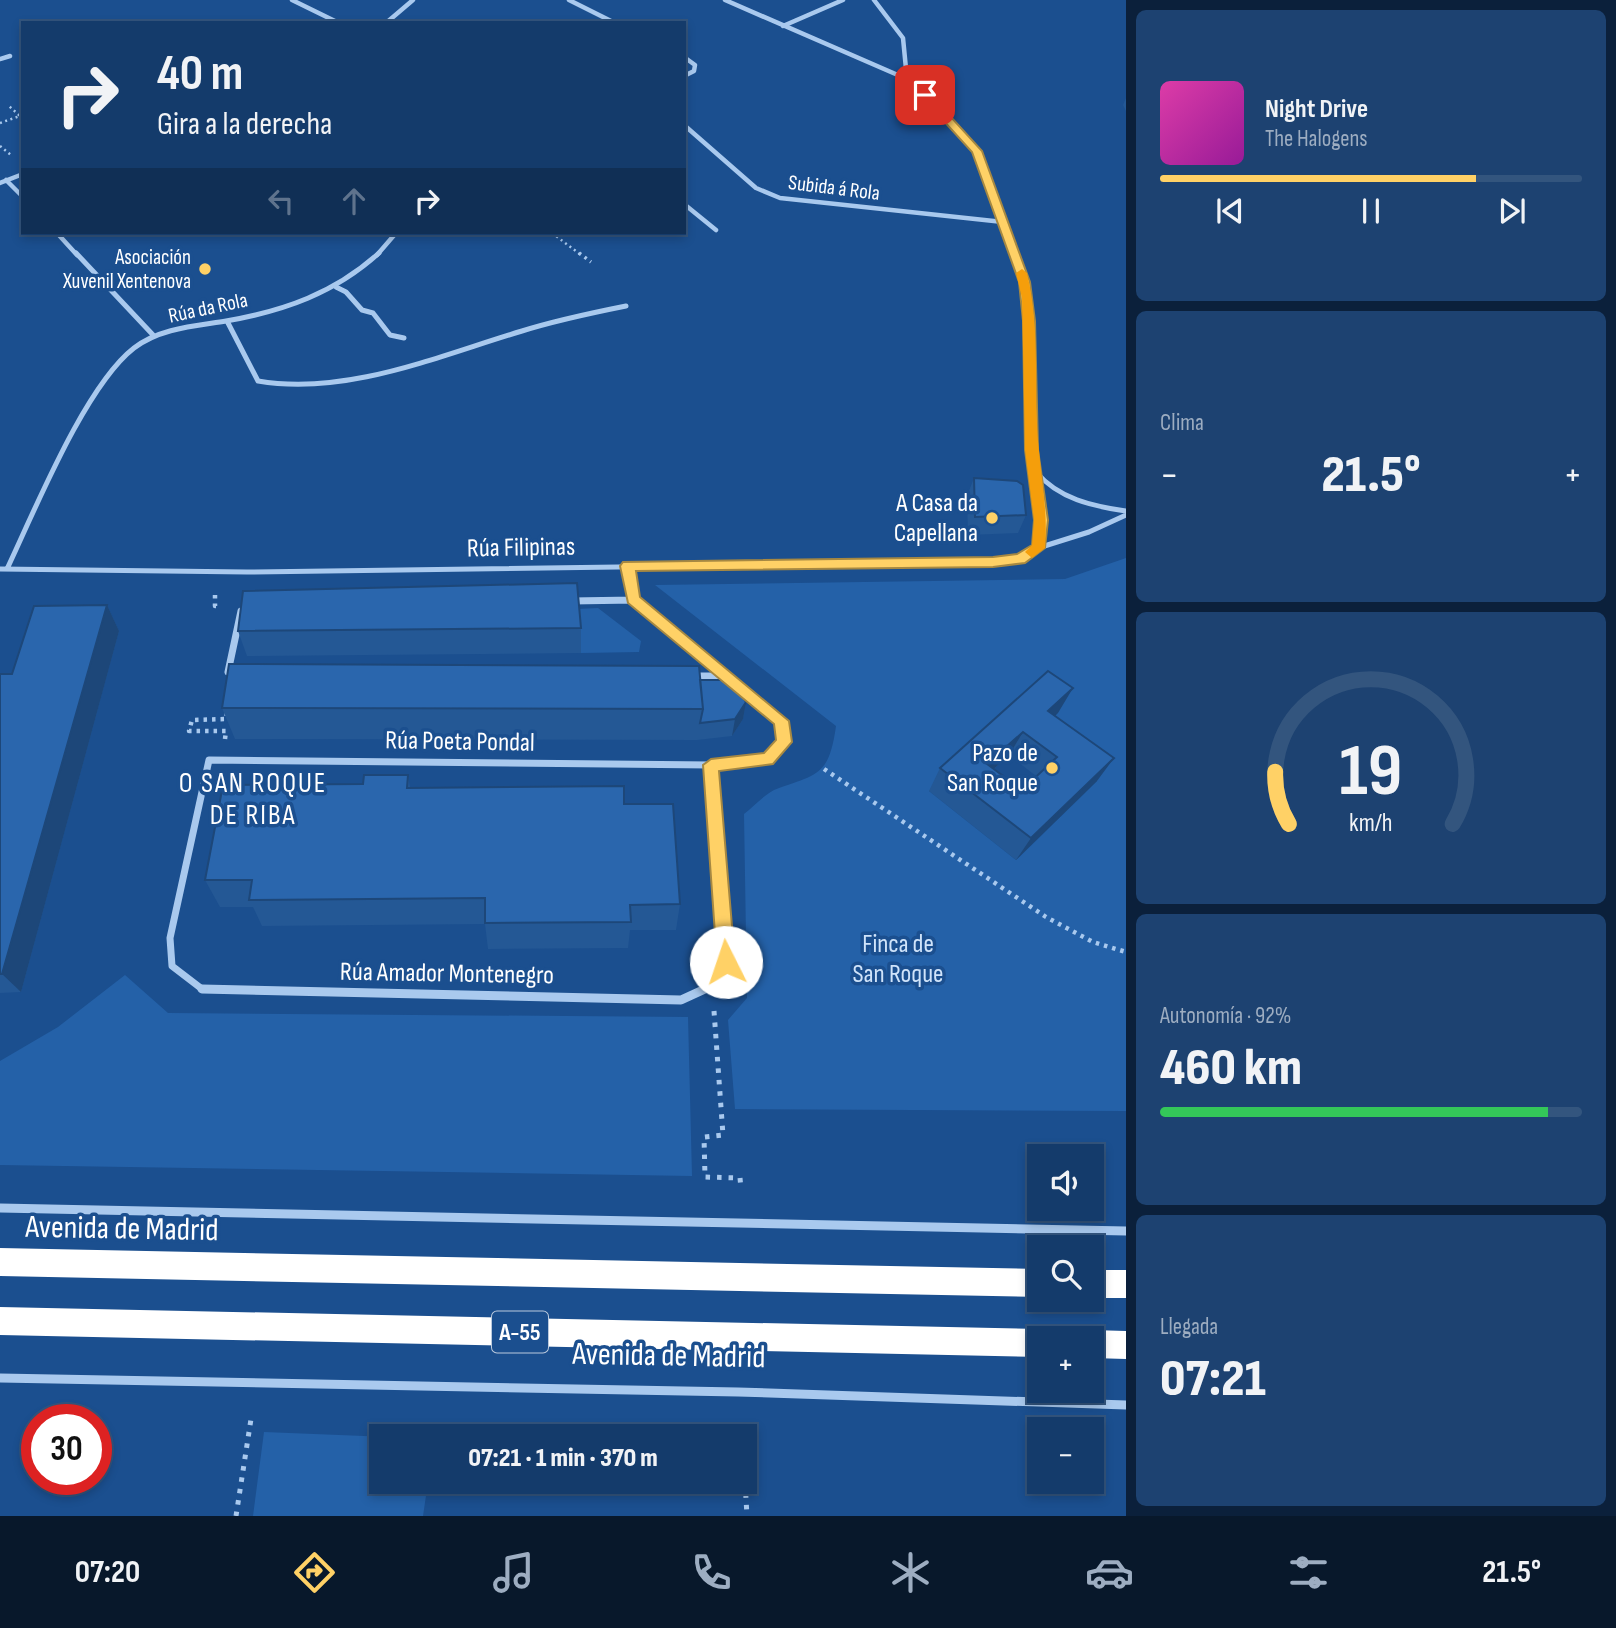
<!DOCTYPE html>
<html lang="es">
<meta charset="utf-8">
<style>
:root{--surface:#143b6b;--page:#1d4271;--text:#f1f3f6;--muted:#9dadc1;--line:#33557e;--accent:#ffd166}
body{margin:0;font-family:"Sofia Sans Condensed",sans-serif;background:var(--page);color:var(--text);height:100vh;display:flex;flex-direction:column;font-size:26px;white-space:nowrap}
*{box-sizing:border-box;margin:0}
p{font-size:23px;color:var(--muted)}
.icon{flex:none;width:38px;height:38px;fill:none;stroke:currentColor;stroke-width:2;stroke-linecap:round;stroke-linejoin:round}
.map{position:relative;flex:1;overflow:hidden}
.drawer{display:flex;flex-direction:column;gap:10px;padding:10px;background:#0b203b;width:490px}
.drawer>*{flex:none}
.guide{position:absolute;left:21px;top:21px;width:665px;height:214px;border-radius:0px;box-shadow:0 4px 10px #0003,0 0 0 2px var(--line);background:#143b6b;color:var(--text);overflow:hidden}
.controls{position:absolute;left:1027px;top:1144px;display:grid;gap:14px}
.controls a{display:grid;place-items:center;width:77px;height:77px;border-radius:0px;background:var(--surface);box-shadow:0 4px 10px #0003,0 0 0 2px var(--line);font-size:35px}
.speed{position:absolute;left:21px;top:1404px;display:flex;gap:14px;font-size:35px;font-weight:700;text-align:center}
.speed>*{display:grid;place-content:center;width:91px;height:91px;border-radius:50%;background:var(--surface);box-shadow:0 4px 10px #0003,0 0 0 2px var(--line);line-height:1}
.speed .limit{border:10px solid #d22;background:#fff;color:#111}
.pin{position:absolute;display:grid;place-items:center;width:60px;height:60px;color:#fff;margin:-30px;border-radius:14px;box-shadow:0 4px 10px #0006}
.me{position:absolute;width:77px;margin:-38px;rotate:356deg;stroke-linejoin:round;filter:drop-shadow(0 0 5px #0008)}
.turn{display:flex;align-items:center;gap:24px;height:147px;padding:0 21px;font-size:32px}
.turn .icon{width:91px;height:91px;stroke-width:2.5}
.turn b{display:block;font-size:49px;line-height:60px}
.lanes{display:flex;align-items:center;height:66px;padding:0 21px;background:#0003;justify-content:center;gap:35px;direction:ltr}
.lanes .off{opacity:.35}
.big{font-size:52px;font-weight:800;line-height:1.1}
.drawer .widget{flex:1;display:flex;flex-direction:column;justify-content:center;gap:10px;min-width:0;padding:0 24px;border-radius:10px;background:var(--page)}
.drawer .dial{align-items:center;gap:0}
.dial svg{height:182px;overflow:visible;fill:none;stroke:var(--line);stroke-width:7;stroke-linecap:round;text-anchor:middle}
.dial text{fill:var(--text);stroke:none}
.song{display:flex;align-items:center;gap:21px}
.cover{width:84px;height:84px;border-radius:10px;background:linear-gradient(135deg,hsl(320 70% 55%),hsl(300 70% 35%))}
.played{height:7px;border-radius:4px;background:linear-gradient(90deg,var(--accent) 75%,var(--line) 75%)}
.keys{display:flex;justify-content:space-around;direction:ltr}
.heat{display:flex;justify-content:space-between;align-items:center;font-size:38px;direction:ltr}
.charge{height:10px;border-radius:5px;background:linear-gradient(90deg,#34c759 92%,var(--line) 0)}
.trip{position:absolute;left:369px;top:1424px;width:388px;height:70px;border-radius:0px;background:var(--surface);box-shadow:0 4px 10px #0003,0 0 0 2px var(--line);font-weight:800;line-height:70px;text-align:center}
.tabs{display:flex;height:112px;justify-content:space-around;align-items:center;background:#08182b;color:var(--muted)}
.tabs .icon{width:49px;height:49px}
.tabs .on{color:var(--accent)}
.tabs b{font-size:32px;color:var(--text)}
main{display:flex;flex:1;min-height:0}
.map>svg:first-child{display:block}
.green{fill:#2461a8;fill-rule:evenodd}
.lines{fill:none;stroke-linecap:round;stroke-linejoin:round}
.path-far3{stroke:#a9c9ee;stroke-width:2.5;stroke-dasharray:2 3.5;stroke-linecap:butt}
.path-far2{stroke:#a9c9ee;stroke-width:3.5;stroke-dasharray:2.5 4.5;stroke-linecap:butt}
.path-far1{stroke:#a9c9ee;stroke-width:4.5;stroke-dasharray:3.5 5;stroke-linecap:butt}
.path{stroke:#a9c9ee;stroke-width:5;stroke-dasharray:4.5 7;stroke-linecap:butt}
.street-far3{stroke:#a9c9ee;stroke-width:4.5}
.street-far2{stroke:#a9c9ee;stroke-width:5}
.street-far1{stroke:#a9c9ee;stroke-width:7}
.street{stroke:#a9c9ee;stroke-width:9}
.highway{fill:#fff;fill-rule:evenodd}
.wall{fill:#245895;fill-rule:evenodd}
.shaded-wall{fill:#1d4779}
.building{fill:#2a66ad;stroke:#1d4779;stroke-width:2;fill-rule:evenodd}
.route{fill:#ffd166;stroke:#a68842;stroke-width:2}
.slow{fill:#f59e0b}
.poi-dot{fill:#ffd166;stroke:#1b4f8f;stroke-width:2.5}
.labels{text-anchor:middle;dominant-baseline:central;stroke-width:7;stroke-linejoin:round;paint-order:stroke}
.far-street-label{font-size:21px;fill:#fff;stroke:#1b4f8f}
.far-poi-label{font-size:21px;fill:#fff;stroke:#1b4f8f;text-anchor:end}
.shield{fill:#1b4f8f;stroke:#bbcadd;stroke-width:2}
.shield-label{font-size:24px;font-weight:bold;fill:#fff}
.poi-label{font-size:26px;fill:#fff;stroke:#1b4f8f;text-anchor:end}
.street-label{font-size:26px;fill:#fff;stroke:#1b4f8f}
.park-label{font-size:26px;fill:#cfe3fa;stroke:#1b4f8f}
.neighbourhood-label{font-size:28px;letter-spacing:2px;fill:#fff;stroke:#1b4f8f}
.near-street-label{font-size:32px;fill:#fff;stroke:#1b4f8f}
</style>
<main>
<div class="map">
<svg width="1126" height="1516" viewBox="0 0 1126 1516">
<rect width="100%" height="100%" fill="#1b4f8f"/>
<path class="green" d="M1126 558V1111L735 1109 728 1020 747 998 744 814C753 807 764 795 774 790 817 774 829 777 836 726L655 585 1065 579ZM1034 735 1097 781 1016 860 929 791Z
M598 608 641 641 639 652 581 653 577 609Z
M125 975 168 1013 688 1017 692 1176 0 1165V1061L58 1027Z
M264 1432 389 1437H382V1482H428L423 1516H253Z"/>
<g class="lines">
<path class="path-far3" d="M0 123 20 116 9 106
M0 146 11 155
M552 233 581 255"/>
<path class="path-far2" d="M579 253 591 262"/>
<path class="path-far1" d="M215 595V606H220
M225 739 226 731H189L192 720 226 719 227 713
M824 769 1046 917 1093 942 1126 952"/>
<path class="path" d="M714 1011 723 1135 704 1137 705 1177 740 1178 741 1189
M741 1424 742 1437
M745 1482 747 1516
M236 1516 251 1419"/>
<path class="street-far3" d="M292 0 339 23
M569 0 615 23
M725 0 907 79
M874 0 903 38 907 79 956 125 977 151 1015 255
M386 23 413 0
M783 26 843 0
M684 57 695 65 694 71 684 76
M0 59 10 56
M684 125 756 188 780 198 1003 222
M6 180 23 197
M0 183 23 174
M684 204 716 230
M57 233 77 255
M377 255 396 233"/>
<path class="street-far2" d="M76 253 154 336
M1014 253C1038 317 1026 385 1032 451 1035 484 1042 515 1038 548
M336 287 346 292 362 310 373 313 390 335 404 338
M227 321 258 381C347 396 438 356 522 331 557 320 591 313 626 306
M1036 472C1059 499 1092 506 1126 511
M628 566 630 578
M0 569 247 572 993 562 1020 559 1038 548 1089 532 1126 515
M7 569C35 510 85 386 134 348 160 328 195 326 226 321 284 311 335 293 379 253"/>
<path class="street-far1" d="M630 576 634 600 781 721 784 742 768 759 711 765
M571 601 634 600
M228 672 241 611H244
M693 676H726
M277 991 202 989 172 966 170 938 209 760 711 765
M701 991 711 986 726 962 711 765"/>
<path class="street" d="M202 989 681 1000 705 989
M0 1208 1126 1231
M0 1378 738 1392 1126 1405"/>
<path class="highway" d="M0 1248 1040 1269V1297L0 1276Z
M1092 1270H1126V1298H1092Z
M0 1307 1040 1329 1050 1333 1052 1339H1040V1357L0 1335Z
M1092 1330 1126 1331V1359L1092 1358V1339H1080L1082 1334Z"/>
</g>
<path class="wall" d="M1126 98V111L1123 105Z
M974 478 1026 515 1018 533 968 535 967 496Z
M107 605 119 631 21 992 0 993V674H12Z
M581 628V653L247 656 238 631Z
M700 680 746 702 743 719 732 736 697 740 235 739 222 708Z
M1058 713 1055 716 1097 781 1016 860 929 791 940 768ZM1009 755 1036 776 1022 790 994 769Z
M408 775 410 788 624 804 680 904 676 930H630L628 948 488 949 485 924 262 926 253 907H220L205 880 363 784Z"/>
<path class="shaded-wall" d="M107 605 119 631 21 992 2 974Z
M1073 688 1058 713 1034 735 1048 711Z
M746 702 743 719 732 736 735 719Z
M1023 732 1009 755 974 787 987 764Z
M1114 758 1097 781 1016 860 1031 838Z"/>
<path class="building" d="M974 478 1017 481 1023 485 1026 515 975 517Z
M577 583 581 628 238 631 243 591Z
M107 605 2 974H0V674H12L34 606Z
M229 664 699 666 703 709 222 708Z
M1048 671 1073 688 1048 711 1114 758 1031 838 940 768ZM1023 732 1057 757 1022 790 987 764Z
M700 680H722L739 691 746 702 735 719 700 723 703 709Z
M364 775H408L407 788 624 786V804H673L680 904 630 905 631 922 485 923V898L249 900 252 880H205L223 785 363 784Z"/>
<path class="route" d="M922 93H929L982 151 1030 282 1035 321 1038 450 1048 520 1045 548 1025 563 993 567 636 571 640 597 789 721 792 742 773 764 719 771 735 962 732 968 726 970 720 968 717 962 703 765 711 759 764 753 776 740 774 724 628 603 620 566 623 562 993 557 1017 554 1032 545 1034 520 1025 450 1023 321 1019 282 972 152 922 97Z"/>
<path class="slow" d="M1022 269 1027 273C1041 331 1033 392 1039 451 1042 484 1048 514 1045 548L1032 558 1025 552 1032 545 1034 520 1025 450 1022 298 1016 273Z"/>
<g class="poi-dot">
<circle cx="205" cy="269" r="7"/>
<circle cx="992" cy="518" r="7"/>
<circle cx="1052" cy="768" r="7"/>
</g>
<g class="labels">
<g class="far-street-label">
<text transform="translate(834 188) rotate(7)">Subida á Rola</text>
<text transform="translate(208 308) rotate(-12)">Rúa da Rola</text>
</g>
<g class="far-poi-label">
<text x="191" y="257">Asociación<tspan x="191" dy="24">Xuvenil Xentenova</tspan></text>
</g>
<rect class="shield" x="492" y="1311.5" width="56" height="41" rx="5"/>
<g class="shield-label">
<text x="520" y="1332">A-55</text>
</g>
<g class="poi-label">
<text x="978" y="503">A Casa da<tspan x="978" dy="30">Capellana</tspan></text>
<text x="1038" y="753">Pazo de<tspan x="1038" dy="30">San Roque</tspan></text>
</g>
<g class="street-label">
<text transform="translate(521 548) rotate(-1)">Rúa Filipinas</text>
<text transform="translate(460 742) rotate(1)">Rúa Poeta Pondal</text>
<text transform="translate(447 974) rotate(1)">Rúa Amador Montenegro</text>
</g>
<g class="park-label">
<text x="898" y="944">Finca de<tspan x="898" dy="30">San Roque</tspan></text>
</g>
<g class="neighbourhood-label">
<text x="253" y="783">O SAN ROQUE<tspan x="253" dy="32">DE RIBA</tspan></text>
</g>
<g class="near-street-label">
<text transform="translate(122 1229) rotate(1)">Avenida de Madrid</text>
<text transform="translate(669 1356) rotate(1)">Avenida de Madrid</text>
</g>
</g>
</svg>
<div class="controls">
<a><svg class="icon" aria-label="sound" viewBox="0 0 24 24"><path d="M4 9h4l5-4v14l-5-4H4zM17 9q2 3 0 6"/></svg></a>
<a><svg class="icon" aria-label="search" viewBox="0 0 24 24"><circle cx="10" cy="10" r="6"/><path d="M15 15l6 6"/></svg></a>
<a>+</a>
<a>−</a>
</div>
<div class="speed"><div class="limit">30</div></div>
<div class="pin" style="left:925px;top:95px;background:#d93025"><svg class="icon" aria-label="arrive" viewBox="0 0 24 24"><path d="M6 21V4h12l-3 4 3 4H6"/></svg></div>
<svg class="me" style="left:726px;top:962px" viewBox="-20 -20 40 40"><circle r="19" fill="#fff"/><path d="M0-13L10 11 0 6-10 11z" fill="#ffd166"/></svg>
<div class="trip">07:21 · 1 min · 370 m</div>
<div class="guide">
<div class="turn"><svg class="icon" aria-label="right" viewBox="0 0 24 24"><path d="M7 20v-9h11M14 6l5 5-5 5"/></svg><div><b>40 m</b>Gira a la derecha</div></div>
<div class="lanes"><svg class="icon off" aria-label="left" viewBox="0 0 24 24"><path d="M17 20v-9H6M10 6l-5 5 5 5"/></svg><svg class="icon off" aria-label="ahead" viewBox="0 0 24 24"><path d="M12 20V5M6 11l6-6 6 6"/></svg><svg class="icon" aria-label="right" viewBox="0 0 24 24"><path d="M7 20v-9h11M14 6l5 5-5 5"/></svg></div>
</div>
</div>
<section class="drawer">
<div class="widget">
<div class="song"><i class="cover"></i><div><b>Night Drive</b><p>The Halogens</p></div></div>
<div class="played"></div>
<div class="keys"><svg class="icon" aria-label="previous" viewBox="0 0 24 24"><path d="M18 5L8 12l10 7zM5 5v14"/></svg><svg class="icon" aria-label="pause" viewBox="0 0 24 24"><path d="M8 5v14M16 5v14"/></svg><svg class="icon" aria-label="next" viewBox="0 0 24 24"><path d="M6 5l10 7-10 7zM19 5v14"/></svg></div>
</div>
<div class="widget"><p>Clima</p>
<div class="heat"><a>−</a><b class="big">21.5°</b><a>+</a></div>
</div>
<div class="widget dial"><svg viewBox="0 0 100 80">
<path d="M14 69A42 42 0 1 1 86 69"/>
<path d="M14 69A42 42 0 0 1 8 46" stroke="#ffd166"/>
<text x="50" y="56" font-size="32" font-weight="700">19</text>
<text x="50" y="72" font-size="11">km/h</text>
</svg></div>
<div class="widget"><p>Autonomía · 92%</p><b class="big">460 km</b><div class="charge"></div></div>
<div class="widget"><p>Llegada</p><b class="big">07:21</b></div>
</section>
</main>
<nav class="tabs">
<b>07:20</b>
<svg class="icon on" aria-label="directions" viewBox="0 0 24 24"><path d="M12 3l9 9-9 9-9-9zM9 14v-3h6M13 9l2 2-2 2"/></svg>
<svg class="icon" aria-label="music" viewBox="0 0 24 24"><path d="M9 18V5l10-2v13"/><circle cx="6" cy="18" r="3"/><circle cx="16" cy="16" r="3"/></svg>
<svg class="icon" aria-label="phone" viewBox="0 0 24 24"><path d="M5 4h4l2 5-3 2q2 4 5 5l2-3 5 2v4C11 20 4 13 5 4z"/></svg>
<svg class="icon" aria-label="climate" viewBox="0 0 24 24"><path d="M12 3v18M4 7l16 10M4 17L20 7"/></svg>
<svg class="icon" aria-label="car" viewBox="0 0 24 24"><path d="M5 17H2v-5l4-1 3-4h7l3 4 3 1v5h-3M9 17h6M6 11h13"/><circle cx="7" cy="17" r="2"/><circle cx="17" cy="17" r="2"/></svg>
<svg class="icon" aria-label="filters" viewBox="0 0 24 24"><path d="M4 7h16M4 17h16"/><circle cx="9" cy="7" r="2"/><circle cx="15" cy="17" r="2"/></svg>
<b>21.5°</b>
</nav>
